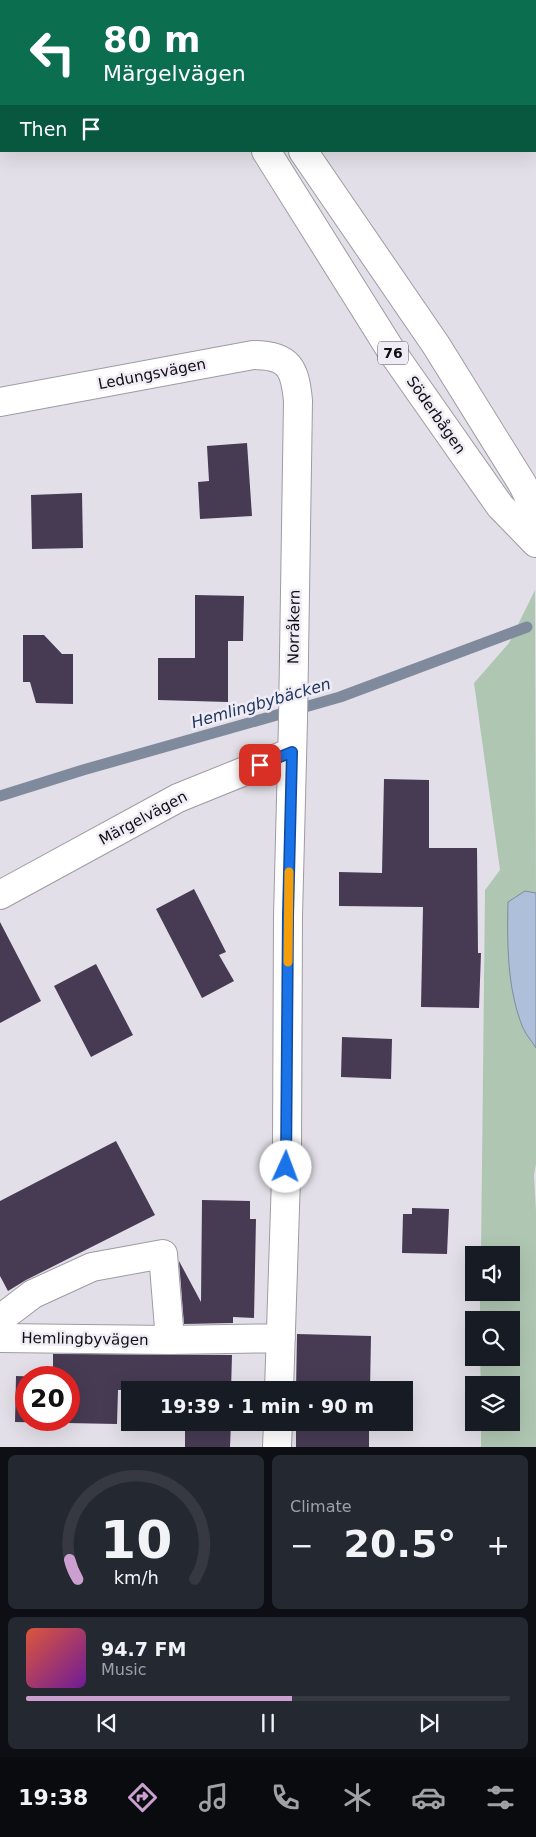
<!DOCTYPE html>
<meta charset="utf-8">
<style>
:root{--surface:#171b24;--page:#242831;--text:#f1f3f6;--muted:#9ea1a6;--line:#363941;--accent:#cba0d1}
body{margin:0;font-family:"DejaVu Sans",sans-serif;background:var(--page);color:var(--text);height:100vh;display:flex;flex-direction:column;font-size:19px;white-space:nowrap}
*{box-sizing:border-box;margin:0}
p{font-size:16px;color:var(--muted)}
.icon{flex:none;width:28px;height:28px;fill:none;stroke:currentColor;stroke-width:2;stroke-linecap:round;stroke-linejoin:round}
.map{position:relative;height:1447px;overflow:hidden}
.panel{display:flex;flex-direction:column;gap:8px;padding:8px;background:#0d0f14;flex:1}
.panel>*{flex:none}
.top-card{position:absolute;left:0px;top:0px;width:536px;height:152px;box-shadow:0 5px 20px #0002;background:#0b6e4f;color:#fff;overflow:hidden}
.fabs{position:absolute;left:465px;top:1246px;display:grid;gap:10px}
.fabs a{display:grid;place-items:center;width:55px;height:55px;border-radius:0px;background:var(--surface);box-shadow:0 5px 20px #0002;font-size:25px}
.speed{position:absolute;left:15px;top:1366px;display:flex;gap:10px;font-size:25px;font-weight:700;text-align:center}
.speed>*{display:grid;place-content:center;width:65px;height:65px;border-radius:50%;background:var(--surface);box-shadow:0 5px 20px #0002;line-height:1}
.speed .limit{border:8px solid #d22;background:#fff;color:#111}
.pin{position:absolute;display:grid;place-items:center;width:42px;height:42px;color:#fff;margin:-21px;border-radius:10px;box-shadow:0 2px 8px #0006}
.me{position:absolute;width:55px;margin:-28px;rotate:2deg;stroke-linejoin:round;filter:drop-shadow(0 0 4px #0008)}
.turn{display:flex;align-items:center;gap:18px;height:105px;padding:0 20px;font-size:22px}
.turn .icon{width:65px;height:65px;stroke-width:2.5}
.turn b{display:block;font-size:35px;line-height:42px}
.then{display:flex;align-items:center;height:48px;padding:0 20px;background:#0003;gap:10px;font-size:19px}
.big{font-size:38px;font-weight:700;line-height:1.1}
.panel .widget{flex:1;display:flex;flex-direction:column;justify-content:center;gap:8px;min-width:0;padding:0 18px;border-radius:8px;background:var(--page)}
.panel .dial{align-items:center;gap:0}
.dial svg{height:130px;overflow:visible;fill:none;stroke:var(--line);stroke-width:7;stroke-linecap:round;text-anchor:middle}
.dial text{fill:var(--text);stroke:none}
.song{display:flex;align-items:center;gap:15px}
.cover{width:60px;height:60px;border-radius:8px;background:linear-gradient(135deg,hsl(10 70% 55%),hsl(280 70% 35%))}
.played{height:5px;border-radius:2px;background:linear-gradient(90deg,var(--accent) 55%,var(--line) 55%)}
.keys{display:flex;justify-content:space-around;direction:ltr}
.heat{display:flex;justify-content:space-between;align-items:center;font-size:28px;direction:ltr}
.panel .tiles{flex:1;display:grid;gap:8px;grid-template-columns:1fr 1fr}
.widget:last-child{grid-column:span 2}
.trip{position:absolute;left:121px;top:1381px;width:292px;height:50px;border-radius:0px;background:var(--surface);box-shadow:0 5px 20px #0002;font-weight:700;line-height:50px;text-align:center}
.tabs{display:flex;height:80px;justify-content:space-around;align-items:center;background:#090b0e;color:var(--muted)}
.tabs .icon{width:35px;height:35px}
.tabs .on{color:var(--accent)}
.tabs b{font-size:22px;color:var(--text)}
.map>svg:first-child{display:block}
.green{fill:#afc7b2}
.water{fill:#aebfd9;stroke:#7f8a9d}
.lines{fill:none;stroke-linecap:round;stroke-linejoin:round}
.stream{stroke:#7f8a9d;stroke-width:11}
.building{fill:#463b53;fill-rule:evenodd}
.minor-casing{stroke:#9f9ba3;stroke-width:30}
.major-casing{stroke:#9f9ba3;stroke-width:30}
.minor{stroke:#fff;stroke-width:28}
.major{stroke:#fff;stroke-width:28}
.route-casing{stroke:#114b97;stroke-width:12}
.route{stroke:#1a73e8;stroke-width:9}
.slow{stroke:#f59e0b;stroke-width:9}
.labels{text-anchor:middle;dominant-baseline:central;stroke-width:5;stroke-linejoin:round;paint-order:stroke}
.shield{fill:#f0ecf5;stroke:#535156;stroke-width:1}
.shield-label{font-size:14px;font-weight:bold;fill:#100f12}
.street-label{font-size:15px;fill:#100f12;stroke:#f0ecf5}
.water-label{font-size:16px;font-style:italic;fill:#20385d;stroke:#f0ecf5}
</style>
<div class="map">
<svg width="536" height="1447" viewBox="0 0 536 1447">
<rect width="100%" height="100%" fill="#e3dfe8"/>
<path class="green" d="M535 590 536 893 525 891 511 984 523 1029 536 1048V1164L534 1175 536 1211V1447H481V1423L511 1422V1385H481L480 1358H511V1320H480V1293L511 1292V1255H481L485 890 500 870 474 683 509 643Z"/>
<path class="water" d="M525 891 536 893V1048C532 1041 526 1035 523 1028 507 989 507 943 508 902Z"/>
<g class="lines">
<path class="stream" d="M0 796 83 770 340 697 527 627"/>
</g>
<path class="building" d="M247 443 252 516 200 519 198 482 209 481 207 446Z
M82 493 83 548 32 549 31 495Z
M195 595 244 596 243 641H228V702L158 700V658H195Z
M23 635H44L62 654H73V704L36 703 30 682H23Z
M384 779 429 780V848H477L478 953H481L479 1008 421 1007 423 907 339 906V872L382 873Z
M194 889 226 952 219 955 234 981 202 998 156 909Z
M0 922 41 1001 0 1023Z
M96 964 133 1035 91 1057 54 986Z
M342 1037 392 1039 391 1079 341 1077Z
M116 1141 155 1215 26 1280 8 1291 0 1276V1201Z
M202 1200 250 1201V1219H256L254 1318 233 1317V1323L184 1324 179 1261 201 1302Z
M412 1208 449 1209 447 1254 402 1253 403 1214H412Z
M297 1334 371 1336 370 1390H296Z
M53 1354 232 1355 231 1390H118L117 1424 15 1422 16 1376 46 1377V1369H53ZM26 1378H69V1420H26Z
M185 1422H231L230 1447H185Z
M296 1422H369V1447H296Z"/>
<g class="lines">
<g class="minor-casing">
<path id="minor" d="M0 402 253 355C289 355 295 368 298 401L293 720 288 916 287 1148 279 1390
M0 895 178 798 292 752
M0 1319 33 1294 92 1267 163 1254 170 1340
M0 1338 170 1340 281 1338
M277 1447 278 1422"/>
</g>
<g class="major-casing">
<path id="major" d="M189 0 190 1
M266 151 392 352 500 506 536 543
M303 151 436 345 523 485 536 512"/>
</g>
<use href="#minor" class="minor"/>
<use href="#major" class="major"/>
</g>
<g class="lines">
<g class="route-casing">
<path id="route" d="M260 765 292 752 288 916 286 1167"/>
</g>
<use href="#route" class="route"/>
<path class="slow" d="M288 962 289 872"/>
</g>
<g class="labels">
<rect class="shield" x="378" y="341.5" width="30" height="23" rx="4"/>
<g class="shield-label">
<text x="393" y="353">76</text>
</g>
<g class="street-label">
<text transform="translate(152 374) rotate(-11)">Ledungsvägen</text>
<text transform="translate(436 415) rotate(55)">Söderbågen</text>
<text transform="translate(294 627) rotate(-89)">Norråkern</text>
<text transform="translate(143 818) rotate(-28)">Märgelvägen</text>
<text transform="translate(85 1339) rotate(1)">Hemlingbyvägen</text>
</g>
<g class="water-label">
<text transform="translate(261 703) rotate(-16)">Hemlingbybäcken</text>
</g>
</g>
</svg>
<div class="fabs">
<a><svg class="icon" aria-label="sound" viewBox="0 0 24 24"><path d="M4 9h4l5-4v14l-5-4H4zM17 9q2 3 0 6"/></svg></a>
<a><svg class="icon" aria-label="search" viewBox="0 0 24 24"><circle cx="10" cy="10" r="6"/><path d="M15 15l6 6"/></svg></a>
<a><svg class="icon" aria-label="layers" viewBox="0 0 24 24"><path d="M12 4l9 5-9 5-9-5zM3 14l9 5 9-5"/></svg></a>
</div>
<div class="speed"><div class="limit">20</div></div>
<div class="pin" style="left:260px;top:765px;background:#d93025"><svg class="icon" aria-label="arrive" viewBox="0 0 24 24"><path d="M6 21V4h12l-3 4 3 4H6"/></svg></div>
<svg class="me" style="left:286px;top:1167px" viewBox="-20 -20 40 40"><circle r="19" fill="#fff"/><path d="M0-13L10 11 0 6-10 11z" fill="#1a73e8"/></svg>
<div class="trip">19:39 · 1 min · 90 m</div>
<div class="top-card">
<div class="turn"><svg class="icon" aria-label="left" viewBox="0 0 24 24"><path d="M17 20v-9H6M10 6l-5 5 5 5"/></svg><div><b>80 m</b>Märgelvägen</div></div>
<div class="then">Then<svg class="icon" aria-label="arrive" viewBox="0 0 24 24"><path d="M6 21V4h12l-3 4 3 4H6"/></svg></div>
</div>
</div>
<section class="panel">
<div class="tiles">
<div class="widget dial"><svg viewBox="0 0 100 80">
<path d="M14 69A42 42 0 1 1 86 69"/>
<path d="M14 69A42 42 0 0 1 9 57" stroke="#cba0d1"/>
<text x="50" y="56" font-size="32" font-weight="700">10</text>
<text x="50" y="72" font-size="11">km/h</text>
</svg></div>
<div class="widget"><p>Climate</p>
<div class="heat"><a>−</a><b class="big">20.5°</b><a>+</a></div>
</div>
<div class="widget">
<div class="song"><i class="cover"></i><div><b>94.7 FM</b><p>Music</p></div></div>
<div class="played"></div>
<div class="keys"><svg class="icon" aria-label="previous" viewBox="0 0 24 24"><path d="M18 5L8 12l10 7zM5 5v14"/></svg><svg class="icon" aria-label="pause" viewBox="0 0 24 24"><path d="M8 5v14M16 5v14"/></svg><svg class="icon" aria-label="next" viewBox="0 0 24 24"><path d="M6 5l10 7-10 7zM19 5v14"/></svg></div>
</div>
</div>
</section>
<nav class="tabs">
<b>19:38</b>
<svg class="icon on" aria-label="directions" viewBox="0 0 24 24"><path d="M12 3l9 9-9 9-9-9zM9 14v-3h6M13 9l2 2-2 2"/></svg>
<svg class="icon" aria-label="music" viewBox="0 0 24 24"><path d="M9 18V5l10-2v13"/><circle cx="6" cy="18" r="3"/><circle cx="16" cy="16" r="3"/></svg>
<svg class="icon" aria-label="phone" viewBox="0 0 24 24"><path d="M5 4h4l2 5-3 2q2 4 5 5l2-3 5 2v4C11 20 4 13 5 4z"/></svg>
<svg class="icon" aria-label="climate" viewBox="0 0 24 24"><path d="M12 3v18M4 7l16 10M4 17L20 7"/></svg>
<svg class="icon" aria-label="car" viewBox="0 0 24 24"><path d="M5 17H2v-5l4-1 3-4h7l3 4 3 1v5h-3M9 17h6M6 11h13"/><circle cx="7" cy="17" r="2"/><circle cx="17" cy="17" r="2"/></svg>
<svg class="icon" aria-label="filters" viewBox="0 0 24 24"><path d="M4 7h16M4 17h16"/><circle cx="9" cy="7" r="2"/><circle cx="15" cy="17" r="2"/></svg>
</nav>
